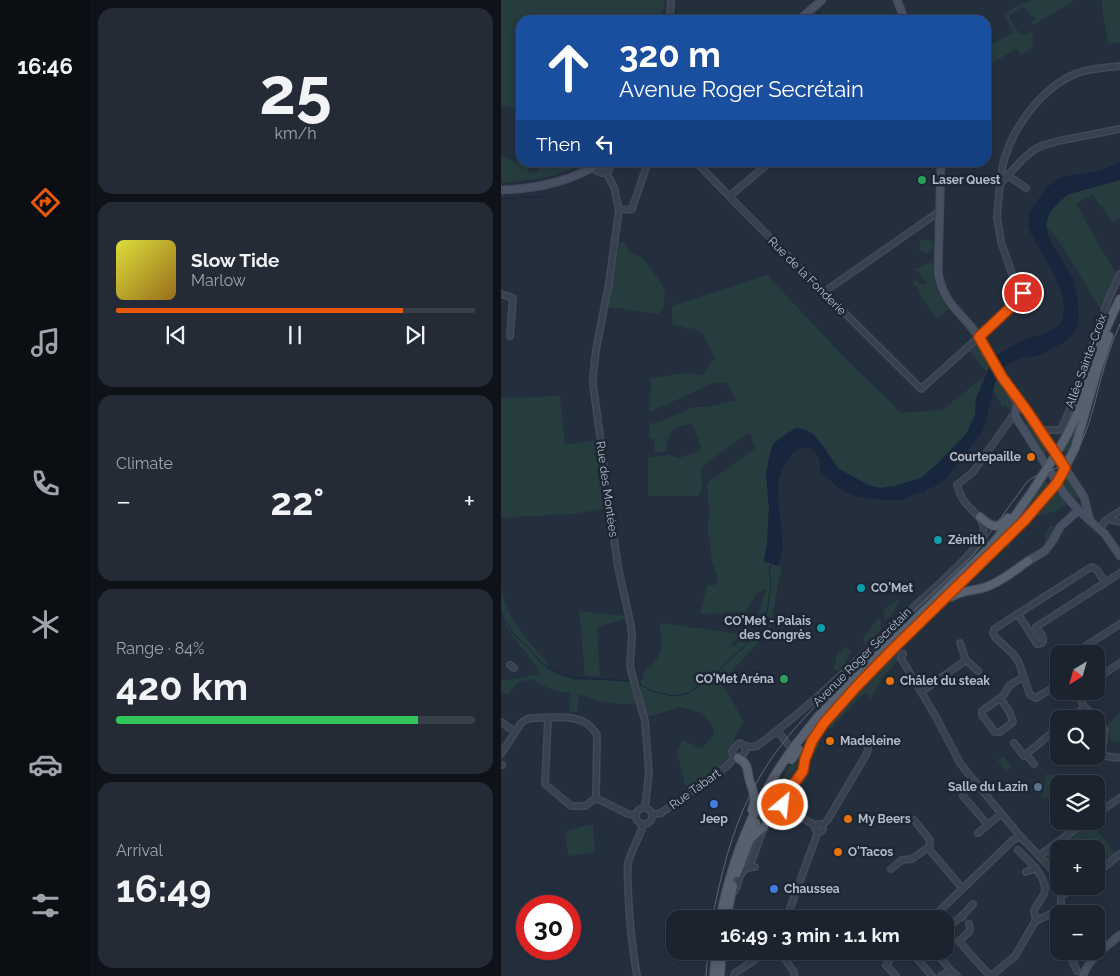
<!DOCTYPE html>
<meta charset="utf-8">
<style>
:root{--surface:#1b232e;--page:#242b36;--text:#f1f3f6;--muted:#a0a4aa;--line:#39404a;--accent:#ea580c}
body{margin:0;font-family:Raleway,sans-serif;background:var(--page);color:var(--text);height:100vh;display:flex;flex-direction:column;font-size:19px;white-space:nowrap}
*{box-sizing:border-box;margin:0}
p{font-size:16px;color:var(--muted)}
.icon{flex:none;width:28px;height:28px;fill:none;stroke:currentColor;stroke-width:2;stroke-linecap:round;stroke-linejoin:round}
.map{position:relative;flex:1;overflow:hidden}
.panel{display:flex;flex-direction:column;gap:8px;padding:8px;background:#0f1319;width:411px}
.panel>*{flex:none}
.banner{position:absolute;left:15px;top:15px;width:475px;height:152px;border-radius:15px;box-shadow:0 2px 8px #0003,0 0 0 1px var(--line);background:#1a4fa0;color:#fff;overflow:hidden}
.needle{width:32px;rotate:217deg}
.tools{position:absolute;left:549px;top:645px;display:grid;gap:10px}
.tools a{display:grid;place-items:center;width:55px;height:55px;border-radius:10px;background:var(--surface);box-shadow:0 2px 8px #0003,0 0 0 1px var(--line);font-size:25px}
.speed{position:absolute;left:15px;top:895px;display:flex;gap:10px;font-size:25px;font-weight:700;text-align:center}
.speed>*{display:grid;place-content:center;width:65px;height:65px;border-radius:50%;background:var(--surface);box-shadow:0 2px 8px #0003,0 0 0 1px var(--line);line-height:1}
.speed .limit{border:8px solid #d22;background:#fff;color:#111}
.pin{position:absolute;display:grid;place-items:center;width:42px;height:42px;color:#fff;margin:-21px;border:2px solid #fff;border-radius:50%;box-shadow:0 1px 5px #0007}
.me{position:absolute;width:55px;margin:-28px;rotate:28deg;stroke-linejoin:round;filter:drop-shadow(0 0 4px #0008)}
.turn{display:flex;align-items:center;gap:18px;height:105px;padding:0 20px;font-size:22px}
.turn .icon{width:65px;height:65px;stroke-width:2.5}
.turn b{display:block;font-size:35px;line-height:42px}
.then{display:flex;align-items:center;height:48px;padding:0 20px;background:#0003;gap:10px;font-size:19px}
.big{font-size:38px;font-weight:700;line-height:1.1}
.panel .card{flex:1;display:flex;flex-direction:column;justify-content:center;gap:8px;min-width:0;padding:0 18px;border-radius:15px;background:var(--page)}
.panel .dial{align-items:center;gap:0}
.dial b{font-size:65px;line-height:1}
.song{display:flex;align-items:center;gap:15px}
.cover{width:60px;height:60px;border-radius:8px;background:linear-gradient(135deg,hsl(60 70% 55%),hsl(40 70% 35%))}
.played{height:5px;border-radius:2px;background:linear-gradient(90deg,var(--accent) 80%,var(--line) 80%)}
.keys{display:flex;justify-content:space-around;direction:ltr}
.heat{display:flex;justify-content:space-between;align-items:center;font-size:28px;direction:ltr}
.charge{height:8px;border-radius:4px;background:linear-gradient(90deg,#34c759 84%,var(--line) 0)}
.trip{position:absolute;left:165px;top:910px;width:288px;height:50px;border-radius:15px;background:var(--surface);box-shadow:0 2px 8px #0003,0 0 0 1px var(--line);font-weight:700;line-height:50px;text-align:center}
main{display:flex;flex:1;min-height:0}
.tab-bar{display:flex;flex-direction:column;width:90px;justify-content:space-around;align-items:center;background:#0b0e12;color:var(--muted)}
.tab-bar .icon{width:35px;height:35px}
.tab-bar .current{color:var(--accent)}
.tab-bar b{font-size:22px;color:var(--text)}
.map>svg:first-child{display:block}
.green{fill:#263c3f}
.water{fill:#17263c}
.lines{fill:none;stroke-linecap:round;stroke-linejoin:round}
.stream{stroke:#17263c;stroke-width:1}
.street-tunnel{stroke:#3a4453;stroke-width:5;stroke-dasharray:5 2.5;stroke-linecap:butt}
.street-casing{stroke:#414a57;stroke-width:8}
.secondary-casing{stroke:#414a57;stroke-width:9}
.primary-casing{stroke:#414a57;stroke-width:10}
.street{stroke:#38414e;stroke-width:5}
.secondary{stroke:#465061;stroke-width:7}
.primary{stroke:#56606e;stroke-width:8}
.tram{stroke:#5a6575;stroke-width:1}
.primary-bridge-casing{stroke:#414a57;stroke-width:10;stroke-linecap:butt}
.primary-bridge{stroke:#56606e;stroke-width:8}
.route-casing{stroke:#983908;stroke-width:12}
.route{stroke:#ea580c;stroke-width:9}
.leisure-dot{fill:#2e9e5b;stroke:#1d2633;stroke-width:2}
.food-dot{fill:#e8710a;stroke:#1d2633;stroke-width:2}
.culture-dot{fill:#0f9aa8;stroke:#1d2633;stroke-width:2}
.service-dot{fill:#5c6f8a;stroke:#1d2633;stroke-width:2}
.shop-dot{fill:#3f7fe0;stroke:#1d2633;stroke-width:2}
.labels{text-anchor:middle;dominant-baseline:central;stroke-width:5;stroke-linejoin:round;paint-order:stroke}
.poi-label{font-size:12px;font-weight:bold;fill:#b4bcc9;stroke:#1d2633;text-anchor:start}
.street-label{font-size:12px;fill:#b4bcc9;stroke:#1d2633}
</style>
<main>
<nav class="tab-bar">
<b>16:46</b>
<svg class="icon current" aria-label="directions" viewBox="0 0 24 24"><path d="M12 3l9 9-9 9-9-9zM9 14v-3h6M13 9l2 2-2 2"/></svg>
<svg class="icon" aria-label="music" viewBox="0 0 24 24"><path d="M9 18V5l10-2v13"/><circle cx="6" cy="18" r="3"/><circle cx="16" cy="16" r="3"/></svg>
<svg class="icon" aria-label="phone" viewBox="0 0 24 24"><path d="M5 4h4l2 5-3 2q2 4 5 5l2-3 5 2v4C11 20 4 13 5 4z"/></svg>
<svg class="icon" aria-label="climate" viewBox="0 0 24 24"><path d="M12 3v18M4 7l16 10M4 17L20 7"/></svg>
<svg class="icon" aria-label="car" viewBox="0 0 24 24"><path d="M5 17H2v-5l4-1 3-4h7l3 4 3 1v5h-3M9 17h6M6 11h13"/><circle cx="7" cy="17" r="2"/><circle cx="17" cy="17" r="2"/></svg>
<svg class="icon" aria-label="filters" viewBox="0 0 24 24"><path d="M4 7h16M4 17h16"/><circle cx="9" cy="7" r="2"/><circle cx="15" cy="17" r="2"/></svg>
</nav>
<section class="panel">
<div class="card dial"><b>25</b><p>km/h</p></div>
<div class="card">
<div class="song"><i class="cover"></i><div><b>Slow Tide</b><p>Marlow</p></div></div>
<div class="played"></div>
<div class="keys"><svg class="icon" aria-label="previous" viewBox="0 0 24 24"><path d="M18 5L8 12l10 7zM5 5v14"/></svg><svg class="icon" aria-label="pause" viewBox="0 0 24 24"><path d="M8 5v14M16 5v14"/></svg><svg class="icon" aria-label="next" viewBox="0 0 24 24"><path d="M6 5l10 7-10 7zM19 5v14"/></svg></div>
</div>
<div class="card"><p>Climate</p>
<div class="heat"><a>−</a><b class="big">22°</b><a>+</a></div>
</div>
<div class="card"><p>Range · 84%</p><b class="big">420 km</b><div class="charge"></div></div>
<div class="card"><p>Arrival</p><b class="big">16:49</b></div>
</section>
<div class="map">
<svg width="619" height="976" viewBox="0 0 619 976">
<rect width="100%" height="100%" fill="#242f3e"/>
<path class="green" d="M0 0H163L164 4 158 20H20V111L0 105Z
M530 0H573L531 26 530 22 535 18 533 16H529L522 6 508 16C511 23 515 33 523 35L529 31 532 35 533 46 520 55 516 48 485 67V48L512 32 503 14 523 2 524 4Z
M601 0H619V43L607 44 601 8Z
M0 157 28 166 27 172 36 173 40 163H83L81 165 50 176 19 181 0 183Z
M619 180V218L612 223 601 206H599L592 194 575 204 615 274 602 313 556 238 545 227V224L549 212 553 207 568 194Z
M418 246a7 7 0 1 1 14 0a7 7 0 1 1-14 0Z
M123 242 129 253 139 256 150 268 164 290 162 309 157 314 107 307 118 243Z
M431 260 432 276 436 291 447 309 437 318 430 311 417 292 418 290 412 282 414 280 420 285 426 283 415 270 411 271Z
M266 275 340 354 400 413 441 410 484 376 475 399 474 415 465 435 436 464 420 478 394 486 379 488 367 485 338 469 313 435 305 430 295 429 285 434 265 473 268 508 266 543 263 561 281 568 276 590 270 628 255 622 265 589 256 593 244 612 199 614 206 586 214 585 217 579 211 560 207 530 208 510 206 483 254 449 249 432 200 467 201 487 198 496H147V458L168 455 178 458 196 452 200 448 193 427 189 424C169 427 167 433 166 451L154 453 153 440 148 437 149 424 161 421 192 407H205L235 400 226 383H212L149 412 150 378 184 373 202 375 209 364 214 359 209 349 203 335 195 329 185 328 171 324V306Z
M476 344 489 366 486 372 468 351Z
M496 377 514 406 510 411 504 405 502 408 492 390Z
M59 396 64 445 96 440 102 509 71 514 0 518V398Z
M582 407V416L567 455 562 449Z
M530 420 547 448 543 457 522 425Z
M566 478 578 496 572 501 562 485Z
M544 480 549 487 518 520 516 518Z
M558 493 564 501V506L553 512 536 516 512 539 508 549 503 546 541 507 550 495Z
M550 525 555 527V530L545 544C543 538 545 529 550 525Z
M0 584C1 589 1 594 3 599 11 625 29 644 47 663L46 669 58 675 74 680H99L130 682 135 704H121L98 701 78 694 76 712H68L70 693C55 692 44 688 32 679L17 682 8 694 3 693 0 692V681L39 674C29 652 7 638 1 615 0 606 0 593 0 584Z
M397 599 398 602 392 613 386 619H383V611L388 605Z
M78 611 124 616V619L96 627 99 677 84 675Z
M377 618 380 622V630L364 645 363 644 362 638Z
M159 623 240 634 230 644 233 647 252 629 262 637 232 670 221 683 243 722C237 732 227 745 231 757L186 792 176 752 182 740 201 749 213 733 212 726 200 713 180 707 146 717 139 687 144 669 153 663 160 652Z
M345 646 350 652 343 665 337 671 333 669 336 655Z
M394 653 398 659 381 678 369 700 367 698 369 696 365 692 353 703 330 729 326 726 316 742 319 744 310 758 306 771V758L313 740 336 710Z
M619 712V742L608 740 609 730H606L603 726 611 721Z
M502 756 511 767 505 772 497 761Z
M293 760 296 762V768L260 817 276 786Z
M545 774 557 776 553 799 541 797Z
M590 822 614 854 600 865 601 867 595 871V849H558L557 862 550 866 544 859V856Z
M89 824 92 826V828L94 852 67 856 64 832Z"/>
<path class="water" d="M619 161V180L568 194 561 199 549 212 545 224 546 232 552 246 572 278 577 300 578 317 575 329 565 341 545 352 535 356 521 358 510 362 503 367 495 378 484 425 481 432 446 478 433 487 424 490V493C416 490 407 498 399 500 391 501 383 500 375 499 354 498 343 494 327 478 325 477 323 475 321 473 317 469 320 464 318 459 316 455 314 452 311 449L303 447 295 450 287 459 280 472 278 477 277 483V495L282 548 277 566 263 561 266 543 268 508 265 473 269 453 272 444 285 434 295 428 305 430 313 435 322 446 338 469 367 485 379 488 394 486 420 478 436 464 465 434 474 415 475 399 493 356 522 340 540 335 557 326 561 320 563 310 562 298 559 288 550 268 530 234 527 226 529 211 546 187 559 178 565 176 599 171 606 168Z"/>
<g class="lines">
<path class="stream" d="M21 197H42
M0 199 17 198
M0 612 1 616 15 637 26 646 40 663 58 673 77 678 130 681
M134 682 151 691 173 696 188 693 213 675 256 634 266 612 270 584 268 568 270 564"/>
<path class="street-tunnel" d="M461 916 468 924"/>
<g class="street-casing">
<path id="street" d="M167 20 169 17 170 0
M92 162V166L94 170 101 173 108 170 110 162
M195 162C268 238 344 313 420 389L478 337 513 304
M105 172 113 187 118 210 108 283 95 350 92 376V385L117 567 130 626 131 638 129 663 130 671 144 721 148 772 144 808
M506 175 525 188
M499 184C500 175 501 166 504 157 514 125 541 88 574 74 588 68 604 68 619 66
M230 196V195L269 162
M118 210 131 209 145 168 146 162
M514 289V282L500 242 496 217 499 184 522 159 531 151 540 146 557 141 619 129
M507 297a8 8 0 1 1 16 0a8 8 0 1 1-16 0Z
M323 292 439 211
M0 294 12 298 9 336
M540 433 545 430H558L560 429 564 421 575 394 607 300 619 274
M607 519 619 522
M599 529 604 521 619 511
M517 614 536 644 541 643C545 637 538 632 535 627L619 573
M459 643 465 660 477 671
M402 654 400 655V658L435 717 459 763 466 772 519 836 545 863 558 878
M572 654 619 624
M558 663 555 669 558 673
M9 665 13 668
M595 679 619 663
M558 684 535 698 529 695 518 663 514 656 494 637 492 633 493 629 587 569 591 567 596 570 604 582
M420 692 465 660
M499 698 508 711 512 722 499 732H494L481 715V711L502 696 509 685 522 677
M584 707 594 719
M47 718 44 784 70 806H84L95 798
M569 719 584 707 577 697 579 691
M595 721 599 726
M0 722 14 732
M604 730 601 752C604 758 612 757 619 758
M274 732 279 734 292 751
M550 733 558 744
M239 743 244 746V752L240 757 235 758 232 755 231 751 237 744Z
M513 743 523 756 558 727
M244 746 251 747 256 746C313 704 363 653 415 605 428 593 479 549 482 534 486 517 468 511 462 499 459 495 458 490 456 485L472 472 511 417 514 414
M0 754 20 723 26 719 32 718C54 718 83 711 96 735L95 798 127 814 134 815
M525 754 533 764
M0 765H1
M462 796 487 825
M135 816a8 8 0 1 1 16 0a8 8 0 1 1-16 0Z
M595 814 619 798
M151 815 160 813 225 767 234 757
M407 819 413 820 429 840 428 849
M314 828a4 4 0 1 1 8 0a4 4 0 1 1-8 0Z
M321 825 326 821 365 755 367 750 366 741
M477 833 500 814
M538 856 585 821
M248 868 263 827 273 809C285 805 304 820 315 826
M390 869 401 860 411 859 425 849H428L461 888
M525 872 535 868
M595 874 619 854
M234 891C239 879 238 867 254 867
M564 914 560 906V896L576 886
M285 919 317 832
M430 919 512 840 519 836
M534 921 557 911
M468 924 469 929 468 932 458 941 470 955 489 976
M444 929 461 916 472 904
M278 951 293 972V976
M418 951 413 955 431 976
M434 951 450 971
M568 954 576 971
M136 976C131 947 128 917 127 887 127 880 126 872 127 864 130 849 139 838 142 825
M233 976 234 973 267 951
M395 976 385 965 396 951
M440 976 449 971 452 972 456 976
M490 976 514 956 535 920 533 911C535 905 540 900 543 894 549 879 526 859 517 850"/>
</g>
<g class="secondary-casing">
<path id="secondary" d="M396 0 404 20
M298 20 321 0
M440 162 437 272C442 305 461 312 478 337 481 343 484 349 487 355 496 370 506 386 516 402V405L514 416 564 495 578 511 604 534 619 556
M0 190C32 189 64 183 92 167
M516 398 526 411 547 444 551 448 583 497 589 521
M527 561 544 551 552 540 559 527 572 515 578 511
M582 976C588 958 605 947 619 935"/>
</g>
<g class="primary-casing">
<path id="primary" d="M479 517C486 523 491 528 500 525L507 518
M450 597C461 590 473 591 485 587 500 582 514 570 527 561
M343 696 496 548 523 521 556 483 574 448 596 371 608 336
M295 744 315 719 349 682 484 552C507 527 527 499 545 470 558 450 571 429 579 406 584 393 587 379 592 366 599 343 608 320 619 299
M237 758C247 763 246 769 248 778 251 792 257 795 251 810
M283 798 302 771 304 759 316 733 323 723 348 695
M250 838 258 831 263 827
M236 873 255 823
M219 919C230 862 252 806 285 758
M225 919 232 886
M213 976 215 951
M219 976 221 951"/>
</g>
<use href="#street" class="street"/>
<use href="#secondary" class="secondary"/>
<use href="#primary" class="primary"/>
<path class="tram" d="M211 919C220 876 230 832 250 793 277 740 314 706 356 665 394 629 432 592 471 556L480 545 526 482C538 471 555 472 567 461 586 444 593 403 600 379 605 360 611 342 619 324
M205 976 207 951"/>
<g class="primary-bridge-casing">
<path id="primary-bridge" d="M285 758 295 744
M290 760 298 749"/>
</g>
<use href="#primary-bridge" class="primary-bridge"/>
</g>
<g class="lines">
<g class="route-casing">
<path id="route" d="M282 805V799L302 771 304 759 311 741 323 723 356 686 391 650 523 521 556 483 564 468 551 448 548 444 526 411 501 377 478 337 513 304C520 306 524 300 522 293"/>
</g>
<use href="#route" class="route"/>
</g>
<g class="leisure-dot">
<circle cx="421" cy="180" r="5"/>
<circle cx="283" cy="679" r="5"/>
</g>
<g class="food-dot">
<circle cx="530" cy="457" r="5"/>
<circle cx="389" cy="681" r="5"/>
<circle cx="329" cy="741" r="5"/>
<circle cx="347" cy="819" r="5"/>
<circle cx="337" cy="852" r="5"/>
</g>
<g class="culture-dot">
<circle cx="437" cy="540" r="5"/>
<circle cx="360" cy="588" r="5"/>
<circle cx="320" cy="628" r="5"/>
</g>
<circle class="service-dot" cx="537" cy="787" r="5"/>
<g class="shop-dot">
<circle cx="213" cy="804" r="5"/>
<circle cx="273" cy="889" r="5"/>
</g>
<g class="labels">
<g class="poi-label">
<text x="431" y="180">Laser Quest</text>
<text x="520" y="457" text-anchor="end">Courtepaille</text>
<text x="447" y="540">Zénith</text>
<text x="370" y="588">CO'Met</text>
<text x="310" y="621" text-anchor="end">CO'Met - Palais<tspan x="310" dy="14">des Congrès</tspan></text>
<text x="273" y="679" text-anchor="end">CO'Met Aréna</text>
<text x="399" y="681">Châlet du steak</text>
<text x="339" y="741">Madeleine</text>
<text x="527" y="787" text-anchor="end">Salle du Lazin</text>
<text x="213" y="819" text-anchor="middle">Jeep</text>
<text x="357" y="819">My Beers</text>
<text x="347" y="852">O'Tacos</text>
<text x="283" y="889">Chaussea</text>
</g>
<g class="street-label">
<text transform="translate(306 276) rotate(45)">Rue de la Fonderie</text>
<text transform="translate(585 361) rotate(-70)">Allée Sainte-Croix</text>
<text transform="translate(106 489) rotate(82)">Rue des Montées</text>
<text transform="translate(361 657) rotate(-45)">Avenue Roger Secrétain</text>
<text transform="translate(194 789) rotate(-36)">Rue Tabart</text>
</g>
</g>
</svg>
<div class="tools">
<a><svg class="needle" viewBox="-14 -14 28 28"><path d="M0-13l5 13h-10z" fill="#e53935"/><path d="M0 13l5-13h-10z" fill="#a0a4aa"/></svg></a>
<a><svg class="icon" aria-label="search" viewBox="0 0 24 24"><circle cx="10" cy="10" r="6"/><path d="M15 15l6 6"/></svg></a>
<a><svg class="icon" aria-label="layers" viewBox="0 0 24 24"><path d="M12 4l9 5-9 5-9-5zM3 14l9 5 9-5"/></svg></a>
<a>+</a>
<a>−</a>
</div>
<div class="speed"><div class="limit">30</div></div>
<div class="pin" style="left:522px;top:293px;background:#d93025"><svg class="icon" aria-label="arrive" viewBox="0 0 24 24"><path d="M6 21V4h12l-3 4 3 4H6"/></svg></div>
<svg class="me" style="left:282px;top:805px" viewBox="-20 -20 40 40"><circle r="17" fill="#ea580c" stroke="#fff" stroke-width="3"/><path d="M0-11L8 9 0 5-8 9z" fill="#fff"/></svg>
<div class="trip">16:49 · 3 min · 1.1 km</div>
<div class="banner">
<div class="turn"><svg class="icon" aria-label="ahead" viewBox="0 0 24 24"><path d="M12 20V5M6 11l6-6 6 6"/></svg><div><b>320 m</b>Avenue Roger Secrétain</div></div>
<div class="then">Then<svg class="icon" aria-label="left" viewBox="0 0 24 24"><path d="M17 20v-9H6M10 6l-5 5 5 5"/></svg></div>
</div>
</div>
</main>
